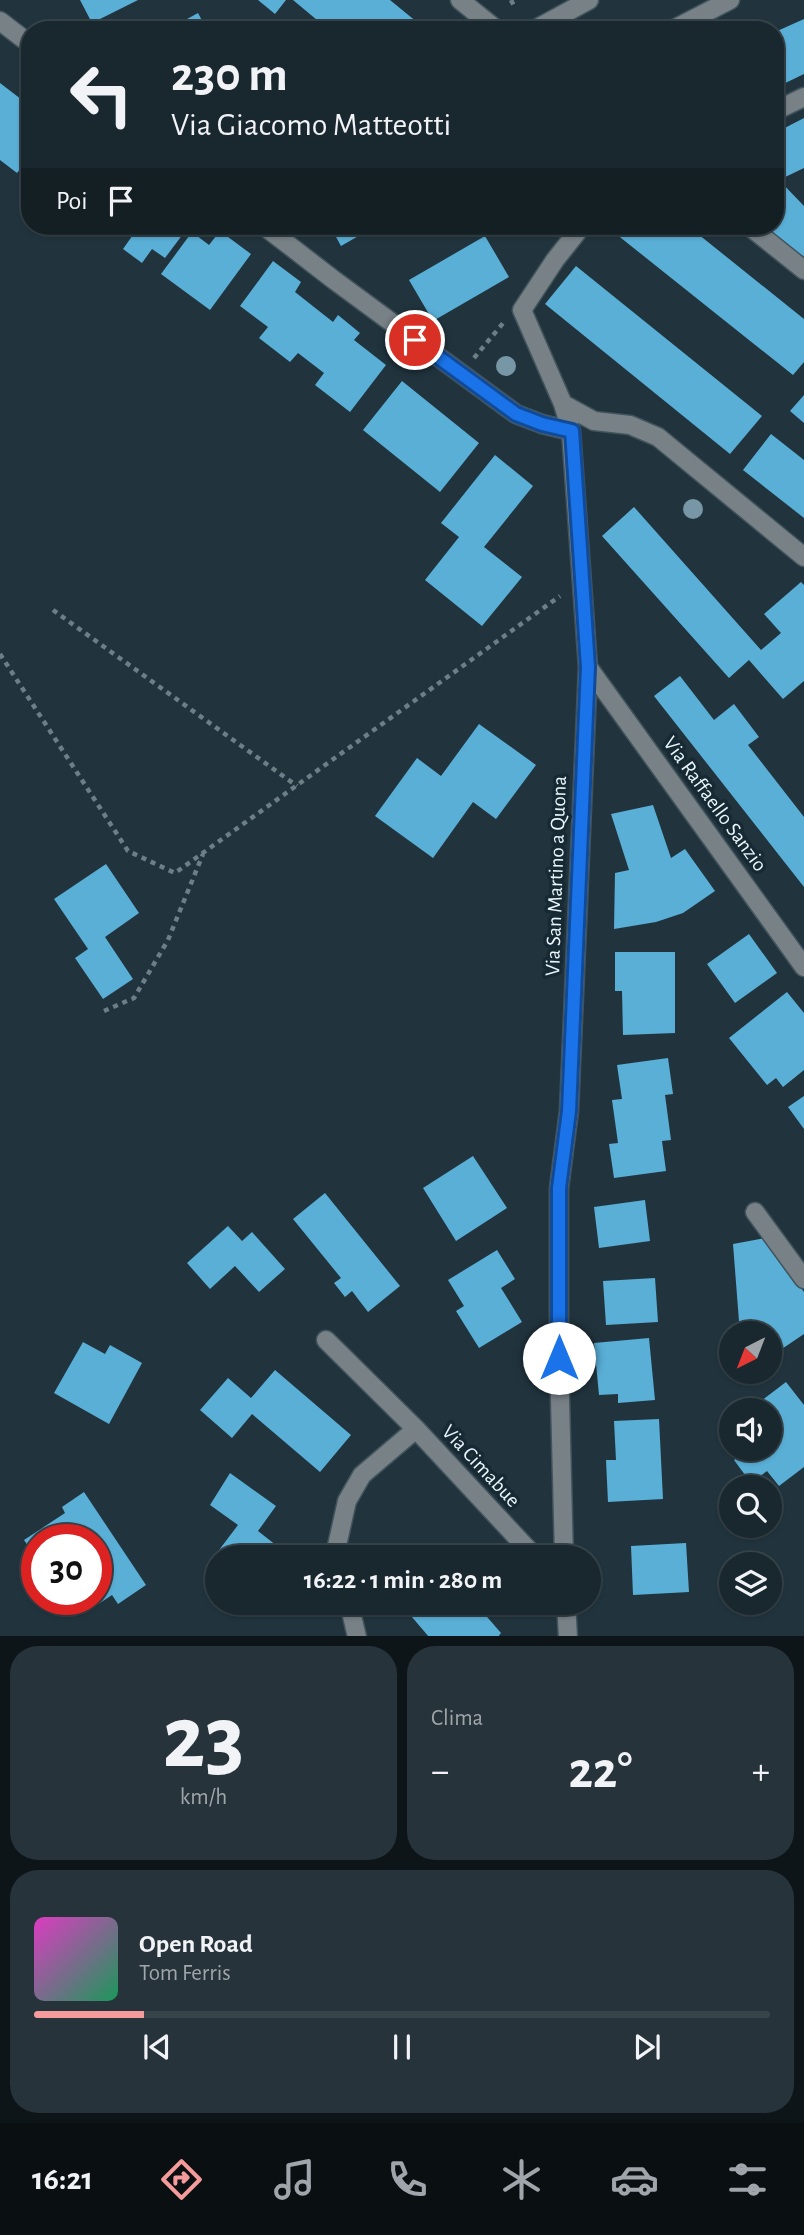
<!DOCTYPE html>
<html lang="it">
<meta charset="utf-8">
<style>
:root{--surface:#19272e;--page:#26333a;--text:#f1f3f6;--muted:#9fa5aa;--line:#37444a;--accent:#f59b9b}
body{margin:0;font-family:"Alegreya Sans",sans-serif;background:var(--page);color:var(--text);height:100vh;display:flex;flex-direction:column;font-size:26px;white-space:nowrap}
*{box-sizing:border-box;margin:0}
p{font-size:23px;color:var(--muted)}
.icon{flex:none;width:38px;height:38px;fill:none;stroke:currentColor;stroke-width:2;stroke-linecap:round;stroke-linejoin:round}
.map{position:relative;height:1636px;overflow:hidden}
.panel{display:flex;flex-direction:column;gap:10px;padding:10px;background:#0e1519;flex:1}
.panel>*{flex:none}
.hud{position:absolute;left:21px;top:21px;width:763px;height:214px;border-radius:28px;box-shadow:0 2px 5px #0004,0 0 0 2px var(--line);background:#19272e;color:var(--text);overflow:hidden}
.needle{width:46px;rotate:222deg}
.fabs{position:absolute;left:719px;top:1321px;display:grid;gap:14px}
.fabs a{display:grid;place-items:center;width:63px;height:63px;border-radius:50%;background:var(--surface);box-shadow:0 2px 5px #0004,0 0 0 2px var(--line);font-size:35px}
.speed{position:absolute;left:21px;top:1524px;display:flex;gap:14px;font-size:35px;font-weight:700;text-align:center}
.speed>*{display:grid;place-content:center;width:91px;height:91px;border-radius:50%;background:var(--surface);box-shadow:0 2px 5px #0004,0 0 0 2px var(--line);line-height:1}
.speed .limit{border:10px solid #d22;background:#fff;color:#111}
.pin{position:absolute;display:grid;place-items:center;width:60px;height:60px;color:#fff;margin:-30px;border:4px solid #fff;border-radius:50%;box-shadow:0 2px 7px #0007}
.me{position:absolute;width:77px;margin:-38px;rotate:0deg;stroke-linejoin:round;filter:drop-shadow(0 0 5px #0008)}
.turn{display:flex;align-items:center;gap:24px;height:147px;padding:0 35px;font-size:32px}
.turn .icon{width:91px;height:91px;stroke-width:2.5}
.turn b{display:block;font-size:49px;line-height:60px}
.then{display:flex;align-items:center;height:66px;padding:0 35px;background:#0003;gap:14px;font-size:26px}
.big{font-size:52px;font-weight:700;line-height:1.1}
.panel .tile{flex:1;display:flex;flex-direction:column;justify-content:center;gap:10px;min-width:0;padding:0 24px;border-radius:28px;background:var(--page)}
.panel .dial{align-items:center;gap:0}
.dial b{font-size:91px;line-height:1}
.song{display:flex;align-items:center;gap:21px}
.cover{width:84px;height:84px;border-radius:10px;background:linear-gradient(135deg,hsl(310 70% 55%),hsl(150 70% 35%))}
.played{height:7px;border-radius:4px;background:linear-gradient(90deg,var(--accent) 15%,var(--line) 15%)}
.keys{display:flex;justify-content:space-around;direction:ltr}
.heat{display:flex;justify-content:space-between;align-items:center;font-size:38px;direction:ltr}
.panel .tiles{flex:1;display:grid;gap:10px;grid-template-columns:1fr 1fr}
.tile:last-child{grid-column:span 2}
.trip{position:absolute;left:205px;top:1545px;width:396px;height:70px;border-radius:35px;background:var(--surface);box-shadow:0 2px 5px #0004,0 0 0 2px var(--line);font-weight:700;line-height:70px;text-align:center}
.dock{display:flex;height:112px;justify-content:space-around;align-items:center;background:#0a1012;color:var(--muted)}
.dock .icon{width:49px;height:49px}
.dock .current{color:var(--accent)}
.dock b{font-size:32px;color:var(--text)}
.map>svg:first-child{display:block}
.building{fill:#5aafd7}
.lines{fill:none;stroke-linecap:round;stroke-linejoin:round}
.minor-casing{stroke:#41535c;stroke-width:21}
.path{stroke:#6d7e86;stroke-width:4.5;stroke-dasharray:5 5;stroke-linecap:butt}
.minor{stroke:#778186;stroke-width:18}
.tree{fill:#7796a6}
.route-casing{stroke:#114b97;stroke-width:18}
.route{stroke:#1a73e8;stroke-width:12}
.labels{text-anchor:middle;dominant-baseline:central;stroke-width:7;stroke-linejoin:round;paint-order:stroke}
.street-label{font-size:21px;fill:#eaf6fc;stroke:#172a34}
</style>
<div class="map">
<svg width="804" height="1637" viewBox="0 0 804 1637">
<rect width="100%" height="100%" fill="#21343e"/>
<path class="building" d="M80 0H138L92 23Z
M258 0H286L275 14Z
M293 0H390L423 27 421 30H329Z
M198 13 207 30H167Z
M804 19V74L775 88V32Z
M0 83 30 106V157L17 173 0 160Z
M804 118V168L779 180 804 206V260L762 226H775V133Z
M127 226H189L165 258 152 249 142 263 123 249 135 232Z
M330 226H376L341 246Z
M606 226H688L804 319V362L793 375Z
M220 231 251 254 210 310 161 274 192 232 209 245Z
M485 236 509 277 433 321 409 280Z
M273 261 301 282 295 292 333 322 338 315 360 333 354 340 386 365 350 412 315 385 324 373 298 353 290 362 259 338 268 327 240 306Z
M576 266 762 416 730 454 545 304Z
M402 381 479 443 440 492 363 430Z
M804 395V423L790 411Z
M771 434 804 460V518L743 470Z
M495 455 533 486 484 547 522 577 482 626 425 580 459 537 441 523Z
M634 507 761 650 781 633 764 614 801 582 804 585V681L783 699 749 660 729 678 602 536Z
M680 676 714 720 734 704 759 737 748 745 804 817V887L654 696Z
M479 724 536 765 496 819 473 802 433 858 375 816 417 758 441 776Z
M653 805 671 858 685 849 715 891 683 913 656 922 614 929 615 873 629 870 611 814Z
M106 864 139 913 105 937 133 979 103 999 75 958 88 949 54 899Z
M749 934 777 973 735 1003 707 964Z
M615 952H675V1033L623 1035 622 991H615Z
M787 992 804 1013V1070L783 1087 776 1078 767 1085 729 1038Z
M668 1058 673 1094 665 1095 671 1140 662 1141 666 1171 614 1178 609 1144 618 1143 612 1100 622 1099 617 1065Z
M804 1096V1129L788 1107Z
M473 1156 507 1208 456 1241 423 1188Z
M325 1193 400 1286 368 1312 352 1291 345 1297 334 1283 341 1278 293 1219Z
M645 1200 650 1241 599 1248 594 1207Z
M228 1226 242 1241 252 1232 285 1269 259 1292 235 1266 210 1289 187 1263Z
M765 1238 804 1292V1334L770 1357V1334H740L733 1244Z
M497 1250 515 1279 501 1288 522 1322 479 1348 456 1311 464 1306 448 1280Z
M655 1278 658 1322 606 1325 603 1281Z
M649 1338 655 1400 618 1403V1394L599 1395 594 1343Z
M83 1342 105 1354 110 1345 142 1363 109 1424 54 1393Z
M275 1370 351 1435 320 1472 252 1414 232 1438 200 1410 228 1378 251 1398Z
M786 1382 804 1405V1467L779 1486 767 1471 751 1483 734 1460 749 1449H770V1410H749Z
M659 1419 663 1499 608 1502 606 1460H616L614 1421Z
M230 1473 276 1506 258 1531 286 1553 283 1558H222L216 1554 238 1525 210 1505Z
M84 1492 146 1585 118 1604 112 1595 85 1613 75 1600H96V1540H37V1559L24 1540 65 1513 62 1507Z
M686 1543 689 1592 633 1595 631 1546Z
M245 1603H275L265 1616Z
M400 1603H475L501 1633 498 1637H429Z"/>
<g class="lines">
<g class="minor-casing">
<path id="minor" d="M460 0 497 30
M0 21 30 44
M534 30 589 0
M672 30 730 0
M775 111 804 97
M264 226 334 280 516 414 542 424 571 431
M749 226 804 270
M563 404 594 421 630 425 658 437 804 557
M588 667 804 967
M755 1212 804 1279
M326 1340 416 1429
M338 1558 336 1550 347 1501 362 1475 416 1429 536 1558
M564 1558 559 1358V1188L569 1111 588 667 571 431 563 404 522 310 555 260 582 226
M349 1603 357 1637
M566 1603 568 1637"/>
</g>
<path class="path" d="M511 0 514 6
M474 358 504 322
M53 610 297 786
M0 654 128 851 175 873 560 596
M104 1011 134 998 168 940 203 854"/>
<use href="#minor" class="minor"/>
</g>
<g class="tree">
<circle cx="506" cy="366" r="10"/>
<circle cx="693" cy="509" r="10"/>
</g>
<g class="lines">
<g class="route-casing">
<path id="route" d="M415 340 516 414 542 424 572 431 588 667 569 1111 559 1188V1358"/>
</g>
<use href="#route" class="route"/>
</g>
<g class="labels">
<g class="street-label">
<text transform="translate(715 804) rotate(54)">Via Raffaello Sanzio</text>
<text transform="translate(556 876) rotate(-88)">Via San Martino a Quona</text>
<text transform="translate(481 1466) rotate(47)">Via Cimabue</text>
</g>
</g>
</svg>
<div class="fabs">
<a><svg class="needle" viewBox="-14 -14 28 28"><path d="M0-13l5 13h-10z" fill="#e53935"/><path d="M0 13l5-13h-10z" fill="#9fa5aa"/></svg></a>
<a><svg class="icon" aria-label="sound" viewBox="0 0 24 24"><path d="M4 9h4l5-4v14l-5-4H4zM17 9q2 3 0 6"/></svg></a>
<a><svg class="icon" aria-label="search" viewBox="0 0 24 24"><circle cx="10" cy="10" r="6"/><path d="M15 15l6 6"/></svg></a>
<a><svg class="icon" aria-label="layers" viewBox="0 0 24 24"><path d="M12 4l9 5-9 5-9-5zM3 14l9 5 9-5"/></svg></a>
</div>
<div class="speed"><div class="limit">30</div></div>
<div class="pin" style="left:415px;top:340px;background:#d93025"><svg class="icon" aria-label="arrive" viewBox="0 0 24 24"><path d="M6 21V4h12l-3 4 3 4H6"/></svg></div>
<svg class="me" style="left:559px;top:1358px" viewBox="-20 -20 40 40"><circle r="19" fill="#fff"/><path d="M0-13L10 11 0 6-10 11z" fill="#1a73e8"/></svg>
<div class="trip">16:22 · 1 min · 280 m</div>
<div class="hud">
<div class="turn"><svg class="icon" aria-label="left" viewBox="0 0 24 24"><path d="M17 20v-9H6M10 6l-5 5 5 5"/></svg><div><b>230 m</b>Via Giacomo Matteotti</div></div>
<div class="then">Poi<svg class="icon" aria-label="arrive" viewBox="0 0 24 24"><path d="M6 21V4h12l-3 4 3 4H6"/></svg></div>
</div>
</div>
<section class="panel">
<div class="tiles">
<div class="tile dial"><b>23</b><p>km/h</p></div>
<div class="tile"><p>Clima</p>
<div class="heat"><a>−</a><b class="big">22°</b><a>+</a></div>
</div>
<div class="tile">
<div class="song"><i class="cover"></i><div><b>Open Road</b><p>Tom Ferris</p></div></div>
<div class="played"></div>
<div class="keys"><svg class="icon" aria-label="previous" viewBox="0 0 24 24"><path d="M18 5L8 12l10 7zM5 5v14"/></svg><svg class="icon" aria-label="pause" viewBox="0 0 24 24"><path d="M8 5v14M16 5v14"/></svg><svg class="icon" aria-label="next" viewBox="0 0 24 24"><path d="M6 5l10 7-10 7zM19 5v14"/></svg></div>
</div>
</div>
</section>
<nav class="dock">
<b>16:21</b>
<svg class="icon current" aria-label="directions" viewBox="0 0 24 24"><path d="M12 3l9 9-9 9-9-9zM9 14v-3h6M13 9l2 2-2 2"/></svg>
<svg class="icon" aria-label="music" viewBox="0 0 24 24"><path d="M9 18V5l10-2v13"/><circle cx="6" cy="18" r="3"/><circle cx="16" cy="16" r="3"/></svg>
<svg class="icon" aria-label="phone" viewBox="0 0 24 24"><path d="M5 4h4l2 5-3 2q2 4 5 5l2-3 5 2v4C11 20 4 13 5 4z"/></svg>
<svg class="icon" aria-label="climate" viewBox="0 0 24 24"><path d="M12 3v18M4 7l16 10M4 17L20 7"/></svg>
<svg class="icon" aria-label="car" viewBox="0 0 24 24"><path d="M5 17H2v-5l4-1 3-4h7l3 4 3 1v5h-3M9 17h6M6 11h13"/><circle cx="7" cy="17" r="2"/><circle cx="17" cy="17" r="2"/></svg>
<svg class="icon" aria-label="filters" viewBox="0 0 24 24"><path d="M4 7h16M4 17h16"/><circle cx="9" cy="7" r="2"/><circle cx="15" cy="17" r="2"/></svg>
</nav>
